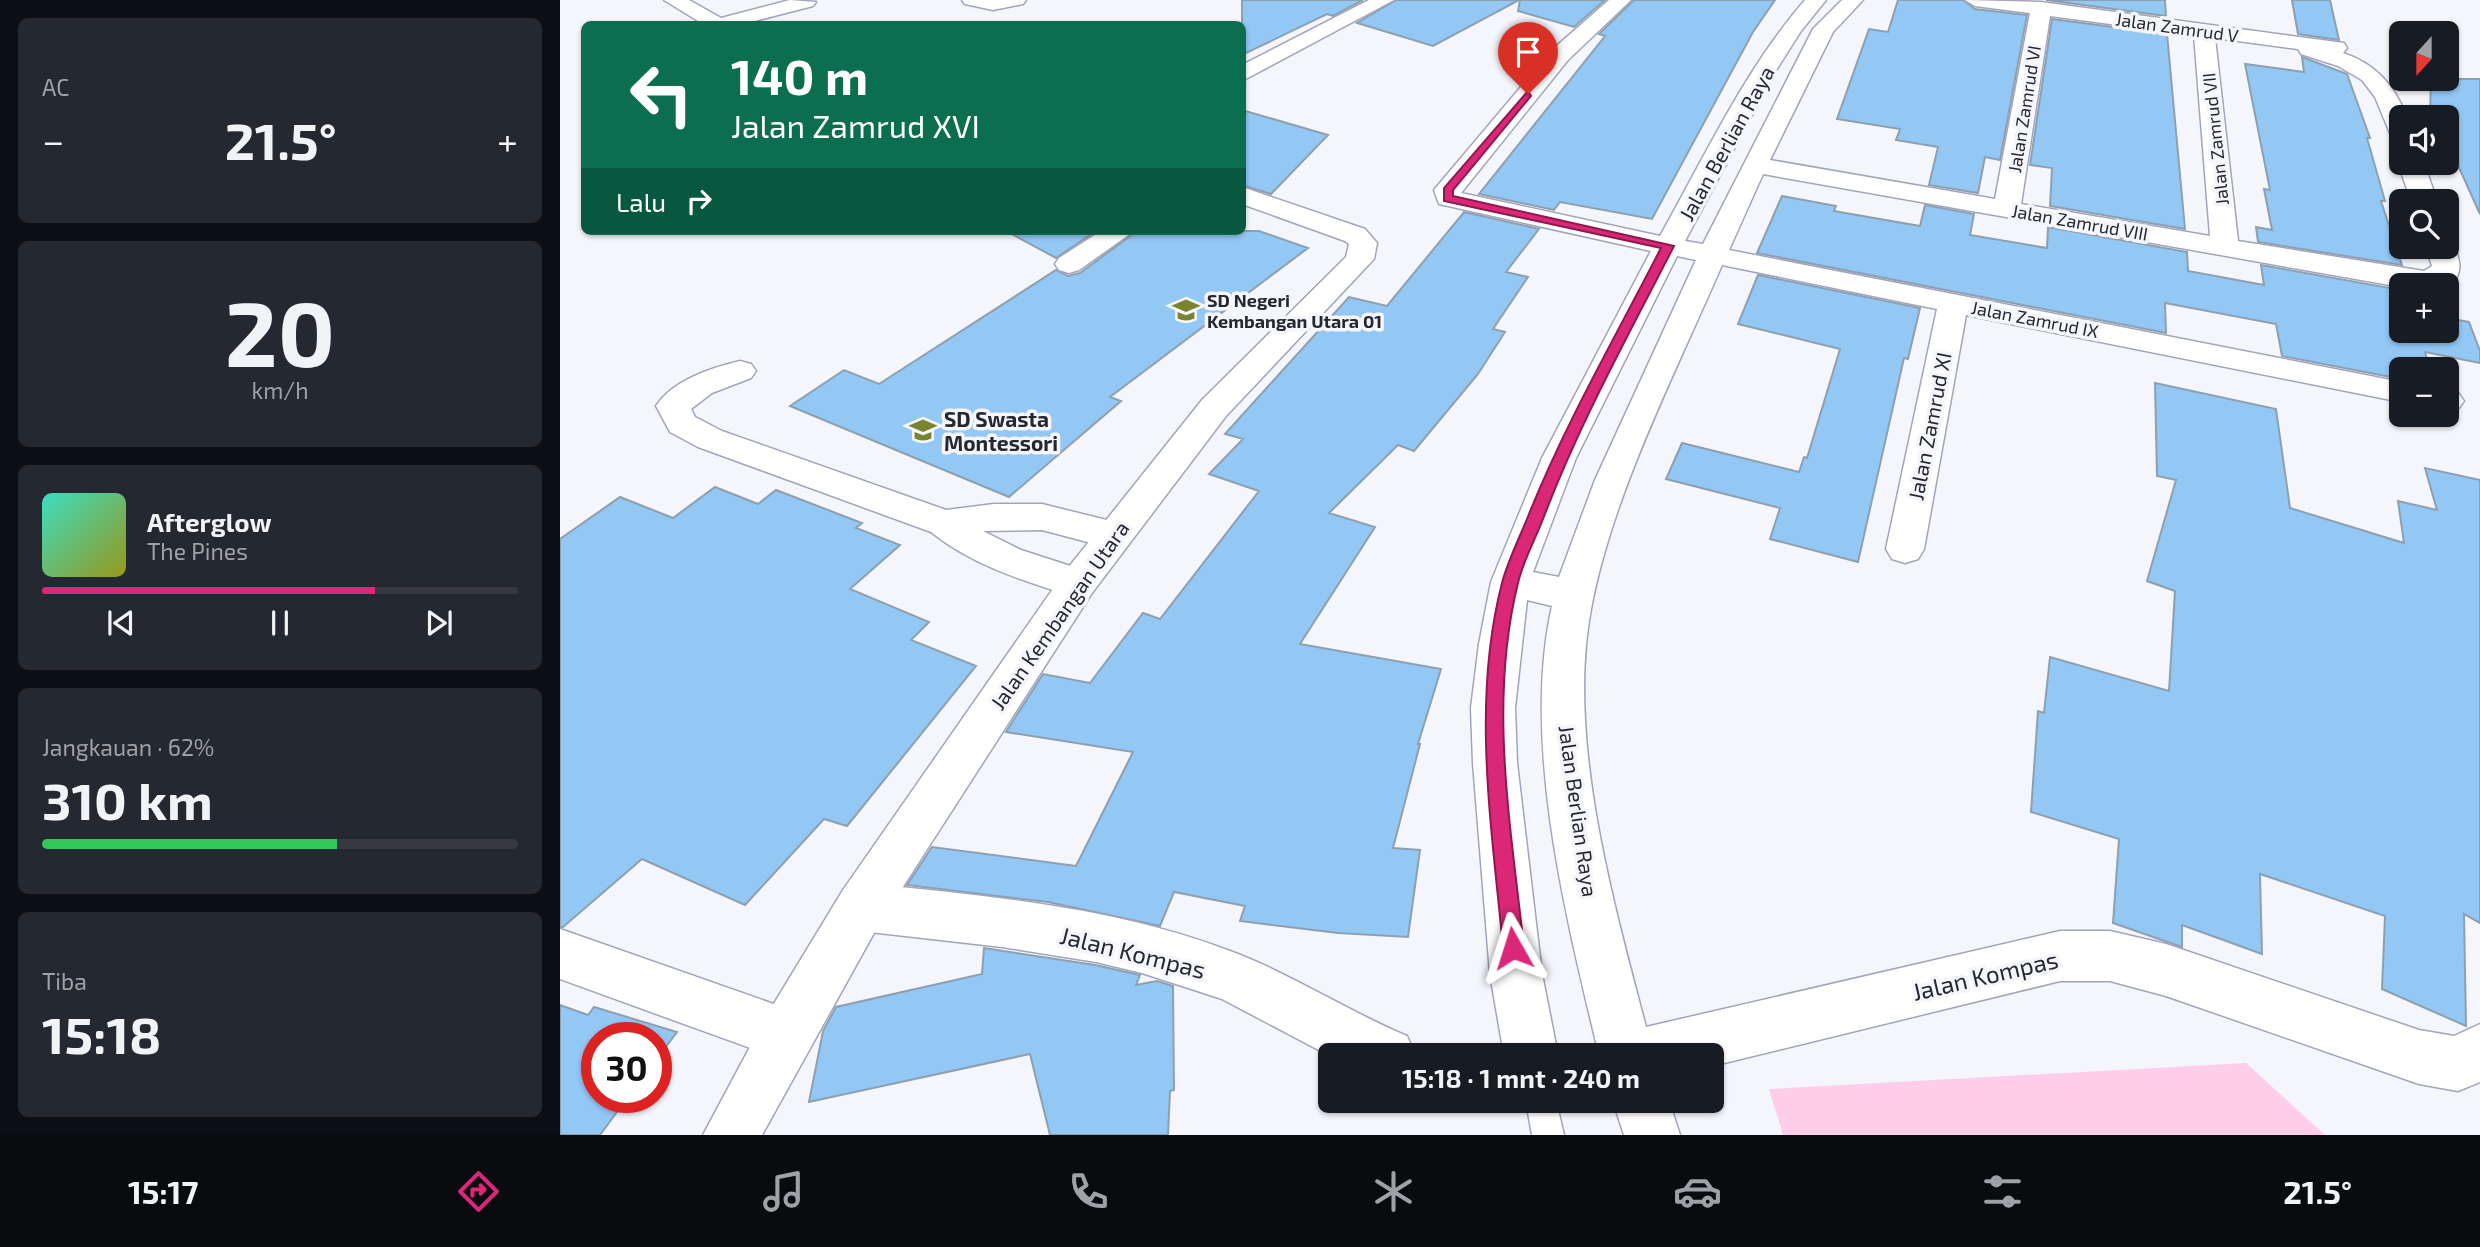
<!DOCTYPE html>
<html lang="id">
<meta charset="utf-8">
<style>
:root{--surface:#171b24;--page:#242831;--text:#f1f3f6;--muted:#9ea1a6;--line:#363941;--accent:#db2777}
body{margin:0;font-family:"Exo 2",sans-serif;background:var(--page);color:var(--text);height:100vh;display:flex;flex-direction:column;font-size:26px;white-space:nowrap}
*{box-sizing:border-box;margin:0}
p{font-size:23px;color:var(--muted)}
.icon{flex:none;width:38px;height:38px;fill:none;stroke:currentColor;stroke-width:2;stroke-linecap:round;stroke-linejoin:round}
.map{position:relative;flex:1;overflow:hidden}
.details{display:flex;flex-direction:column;gap:18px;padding:18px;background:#0d0f14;width:560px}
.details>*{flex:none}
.hud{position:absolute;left:21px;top:21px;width:665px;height:214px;border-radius:10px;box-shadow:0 2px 5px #0004;background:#0b6e4f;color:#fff;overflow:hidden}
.needle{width:46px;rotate:201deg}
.fabs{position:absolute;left:1829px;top:21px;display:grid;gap:14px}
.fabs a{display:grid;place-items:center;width:70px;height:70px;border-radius:10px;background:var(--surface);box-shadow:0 2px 5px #0004;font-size:35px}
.speed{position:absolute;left:21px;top:1022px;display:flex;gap:14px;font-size:35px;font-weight:700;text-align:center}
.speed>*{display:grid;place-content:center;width:91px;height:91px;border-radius:50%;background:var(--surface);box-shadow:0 2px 5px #0004;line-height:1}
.speed .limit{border:10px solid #d22;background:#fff;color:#111}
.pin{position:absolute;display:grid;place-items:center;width:60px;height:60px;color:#fff;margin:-72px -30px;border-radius:50% 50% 50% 0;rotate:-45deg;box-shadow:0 0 7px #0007}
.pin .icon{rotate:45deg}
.me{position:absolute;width:77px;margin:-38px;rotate:354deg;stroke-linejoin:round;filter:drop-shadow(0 0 5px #0008)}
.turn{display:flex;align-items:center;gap:24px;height:147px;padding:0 35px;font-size:32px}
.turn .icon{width:91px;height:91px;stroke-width:2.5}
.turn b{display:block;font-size:49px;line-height:60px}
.then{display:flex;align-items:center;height:66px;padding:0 35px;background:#0003;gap:14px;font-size:26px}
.big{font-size:52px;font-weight:700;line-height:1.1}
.details .tile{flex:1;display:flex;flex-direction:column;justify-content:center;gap:10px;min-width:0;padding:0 24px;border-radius:10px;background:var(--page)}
.details .dial{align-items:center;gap:0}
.dial b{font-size:91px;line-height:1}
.song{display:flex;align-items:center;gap:21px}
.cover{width:84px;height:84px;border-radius:10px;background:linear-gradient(135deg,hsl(170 70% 55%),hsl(60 70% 35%))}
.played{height:7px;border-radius:4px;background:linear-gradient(90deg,var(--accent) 70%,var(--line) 70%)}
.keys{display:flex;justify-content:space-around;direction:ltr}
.heat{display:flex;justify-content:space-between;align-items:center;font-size:38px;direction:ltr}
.charge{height:10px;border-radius:5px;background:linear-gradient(90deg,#34c759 62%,var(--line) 0)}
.trip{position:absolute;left:758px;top:1043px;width:406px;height:70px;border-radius:10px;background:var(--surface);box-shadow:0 2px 5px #0004;font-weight:700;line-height:70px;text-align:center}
.menu{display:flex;height:112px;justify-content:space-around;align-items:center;background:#090b0e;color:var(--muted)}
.menu .icon{width:49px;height:49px}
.menu .selected{color:var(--accent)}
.menu b{font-size:32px;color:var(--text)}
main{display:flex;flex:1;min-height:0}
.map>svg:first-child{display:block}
.green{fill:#fecdea}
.building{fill:#93c7f4;stroke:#8da0b0;stroke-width:2}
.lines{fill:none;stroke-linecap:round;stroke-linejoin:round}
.lane-casing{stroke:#a1a5bb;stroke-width:3}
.street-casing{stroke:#a1a5bb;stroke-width:3}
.secondary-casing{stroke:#a1a5bb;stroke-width:3}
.lane{fill:#fff;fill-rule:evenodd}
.street{fill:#fff;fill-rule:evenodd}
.secondary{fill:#fff;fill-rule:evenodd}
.route{fill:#db2777;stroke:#8e194d;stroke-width:2}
.labels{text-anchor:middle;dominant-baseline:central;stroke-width:7;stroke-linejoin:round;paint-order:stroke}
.far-street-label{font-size:18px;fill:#262730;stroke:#f5f6fb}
.far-poi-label{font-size:18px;font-weight:bold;fill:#262730;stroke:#f5f6fb;text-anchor:start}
.street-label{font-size:21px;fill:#262730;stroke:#f5f6fb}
.poi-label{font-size:21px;font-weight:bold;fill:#262730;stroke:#f5f6fb;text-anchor:start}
.near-street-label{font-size:24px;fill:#262730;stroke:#f5f6fb}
</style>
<main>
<section class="details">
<div class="tile"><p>AC</p>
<div class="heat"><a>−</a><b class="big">21.5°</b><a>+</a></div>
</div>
<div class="tile dial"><b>20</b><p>km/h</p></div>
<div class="tile">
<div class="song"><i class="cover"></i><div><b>Afterglow</b><p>The Pines</p></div></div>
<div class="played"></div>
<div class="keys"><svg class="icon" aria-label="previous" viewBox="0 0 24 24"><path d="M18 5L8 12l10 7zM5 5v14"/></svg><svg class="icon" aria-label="pause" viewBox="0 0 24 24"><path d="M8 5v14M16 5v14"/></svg><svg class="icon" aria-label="next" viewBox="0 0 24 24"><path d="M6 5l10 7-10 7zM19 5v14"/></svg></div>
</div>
<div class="tile"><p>Jangkauan · 62%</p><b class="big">310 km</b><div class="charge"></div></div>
<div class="tile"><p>Tiba</p><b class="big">15:18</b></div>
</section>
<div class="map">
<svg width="1920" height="1135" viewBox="0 0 1920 1135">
<rect width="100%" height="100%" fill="#f5f6fb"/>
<path class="green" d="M1686 1063 1765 1135H1223L1209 1089Z"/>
<path class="building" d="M682 0H803L773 16 767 14 682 55Z
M836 0H959L873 46 797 23Z
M960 0H1045L1014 27 958 11Z
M1074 0H1215L1193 32 1092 219 1000 202 994 210 919 194 1045 36 1039 34Z
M1338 0H1403L1415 9 1467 15 1440 160 1425 157 1418 193 1369 185 1378 147 1336 140 1340 129 1277 119 1309 29 1328 32Z
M1486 0H1605L1606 16Z
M1732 0H1770L1779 40 1738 34Z
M1492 19 1607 34 1625 229 1490 206 1492 168 1470 165Z
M1742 57 1787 74 1810 138H1807L1825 201H1821L1842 265 1698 242 1696 227 1712 230 1704 189 1710 190 1685 64 1744 72Z
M1871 79H1920V214L1886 139V117H1870Z
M682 110 768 135 711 194 682 185Z
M1222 196 1276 206 1274 211 1360 226 1365 205 1414 214 1410 235 1487 248 1488 227 1627 252 1628 271 1704 285 1701 265 1841 290V331H1886V318L1909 322 1920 351V363L1865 352 1870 369H1841V379L1722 356 1716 324 1605 303 1606 333 1197 253Z
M904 212 979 229 946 272 968 277 933 329 945 332 918 374 854 451 838 445 769 513 815 527 740 644 881 669 858 744H860L833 848 860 850 848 937 778 933 680 921 685 906 614 892 600 926 488 902 347 885 372 847 516 866 573 752 446 732 483 674 530 683 583 613 600 619 699 491 649 474 683 439 665 434 789 297 827 306Z
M446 231H536L496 258Z
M577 231H699L748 248 550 397 561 401 449 497 230 406 284 370 319 384 496 270 508 276 520 273Z
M1198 275 1360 308 1348 359 1344 358 1298 562 1210 539 1220 508 1106 479 1122 443 1239 472 1244 457 1247 458 1280 349 1178 324Z
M1595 383 1716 409 1730 508 1844 543 1838 501 1877 510 1865 468 1920 480V923L1904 914 1906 1026 1822 989 1825 916 1700 874 1702 954 1622 925V947L1553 923 1559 839 1471 812 1478 711 1484 713 1490 657 1609 691 1615 591 1587 581 1616 480 1597 476Z
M155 487 198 504 216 490 302 523 296 528 340 545 290 589 369 622 351 640 416 666 287 826 264 819 185 905 82 859 3 927H0V539L60 497 113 518Z
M424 948 535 965 580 975 576 985 597 981 613 986 614 1090 610 1091 608 1135H490L470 1054 249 1102 263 1031 276 1007 422 974Z
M0 1005 28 1015 34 1007 117 1032 96 1060V1038H37V1097H68L40 1135H0Z"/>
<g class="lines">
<g class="lane-casing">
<path id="lane" d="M966 1101H996L1004 1135H972Z"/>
</g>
<g class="street-casing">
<path id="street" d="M104 0H129L161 18 230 0 256 2 253 6 183 24H143Z
M402 0H466L463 4 433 10 405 4Z
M1049 0H1071L1008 60 901 193 1100 236C1145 156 1185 69 1245 0H1266L1241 31 1215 72 1125 241 1143 244 1253 29 1282 0H1303L1273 32 1210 160 1435 199 1470 13 1415 6 1405 0 1481 2 1784 43 1787 48 1783 53C1816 64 1834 85 1847 117H1841V140L1832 138 1815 97 1802 80 1778 66 1741 54 1738 49 1655 38 1678 241 1864 271 1872 266 1866 247H1886V240C1898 248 1904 268 1895 280L1878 285 1841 287 1203 174 1169 250 1841 382V402L1406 315 1364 549 1358 559 1345 563 1332 559 1326 549 1377 309 1162 265C1115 374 1047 505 1029 621 1009 747 1054 905 1086 1027L1500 931H1550L1606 944 1859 1030 1894 1036 1920 1024V1082L1898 1091 1859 1084 1606 996 1550 981H1500L1152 1066V1055H1039C1007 920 961 744 992 606L967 600 955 708 957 763 982 974 998 1055H944L930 974 913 763 911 708 919 644 931 582 982 458 1091 251 879 204 874 190 992 50ZM1490 16 1634 35 1650 236 1461 204ZM1117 256 1136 260 1035 480 999 577 973 572 1016 458Z
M1841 159V163H1864L1877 201H1851L1838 163Z
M541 231H574L519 270 509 273 499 270 495 264 499 258Z
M180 361 191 364 196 371 191 378 152 393 131 409 135 417 162 431 386 510 434 504H482L567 525 573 535 567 545 554 549 482 530 423 531 461 550 532 573 538 583 532 593 518 598C465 581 415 567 371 532L138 447 110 432 96 406C113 380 151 368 180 361Z
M1886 390 1899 394 1904 401 1899 408 1886 412Z
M301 883C426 896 552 906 670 951 732 974 787 1011 847 1036L855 1055 770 1056 662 999 582 973 536 962 442 947 301 931 283 924 276 907 283 890Z
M0 929 245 1015 253 1034 245 1053 226 1061 0 979Z
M1053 1101H1109L1120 1135H1064Z"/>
</g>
<g class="secondary-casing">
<path id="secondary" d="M809 0H834L682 81V65Z
M682 187 805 229 817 243 814 259 666 416 532 593 319 924 202 1135H143L207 1015 283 890 504 573 642 400 786 257 789 244 785 241 682 204Z"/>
</g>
<use href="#lane" class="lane"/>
<use href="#street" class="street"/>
<use href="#secondary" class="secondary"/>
</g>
<path class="route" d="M968 91 971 96 893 190V196L1114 246C1068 336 1019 424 983 519 975 540 963 561 958 583 928 703 951 827 964 948L961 955 953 958 946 955 943 948C932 827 911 703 942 583 948 560 960 537 969 514 1006 422 1056 336 1101 248L884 201V188Z"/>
<defs>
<g id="school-bare" transform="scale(2.1)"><path d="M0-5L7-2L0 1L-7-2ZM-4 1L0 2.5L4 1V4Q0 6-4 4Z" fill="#7a832f" stroke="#f5f6fb" stroke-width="2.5" paint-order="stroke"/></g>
</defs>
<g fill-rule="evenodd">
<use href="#school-bare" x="626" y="310"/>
<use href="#school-bare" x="363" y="430"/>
</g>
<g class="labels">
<g class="far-street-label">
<text transform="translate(1617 27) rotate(8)">Jalan Zamrud V</text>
<text transform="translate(1464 109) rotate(-81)">Jalan Zamrud VI</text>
<text transform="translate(1655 139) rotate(-96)">Jalan Zamrud VII</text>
<text transform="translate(1520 222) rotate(10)">Jalan Zamrud VIII</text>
<text transform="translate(1475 319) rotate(11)">Jalan Zamrud IX</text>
</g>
<g class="far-poi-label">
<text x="647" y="300">SD Negeri<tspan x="647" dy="21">Kembangan Utara 01</tspan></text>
</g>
<g class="street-label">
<text transform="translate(1166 143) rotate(-61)">Jalan Berlian Raya</text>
<text transform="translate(1369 426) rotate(-79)">Jalan Zamrud XI</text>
<text transform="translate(499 615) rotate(-55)">Jalan Kembangan Utara</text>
<text transform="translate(1019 811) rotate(82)">Jalan Berlian Raya</text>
</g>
<g class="poi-label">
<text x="384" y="418">SD Swasta<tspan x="384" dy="24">Montessori</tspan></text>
</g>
<g class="near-street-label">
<text transform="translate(573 952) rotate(14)">Jalan Kompas</text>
<text transform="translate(1425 975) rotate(-13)">Jalan Kompas</text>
</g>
</g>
</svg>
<div class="fabs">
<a><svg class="needle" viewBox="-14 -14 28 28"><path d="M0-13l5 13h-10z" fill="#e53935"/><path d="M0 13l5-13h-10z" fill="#9ea1a6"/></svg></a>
<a><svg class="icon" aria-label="sound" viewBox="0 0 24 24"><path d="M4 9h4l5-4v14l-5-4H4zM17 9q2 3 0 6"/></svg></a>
<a><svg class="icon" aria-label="search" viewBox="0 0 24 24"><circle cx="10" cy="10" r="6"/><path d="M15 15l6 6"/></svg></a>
<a>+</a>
<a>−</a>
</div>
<div class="speed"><div class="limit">30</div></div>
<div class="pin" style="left:968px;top:94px;background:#d93025"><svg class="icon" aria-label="arrive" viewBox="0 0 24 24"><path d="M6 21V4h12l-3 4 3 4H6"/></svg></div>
<svg class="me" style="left:953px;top:948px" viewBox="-20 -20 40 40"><path d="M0-17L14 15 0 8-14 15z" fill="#db2777" stroke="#fff" stroke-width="4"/></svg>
<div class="trip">15:18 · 1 mnt · 240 m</div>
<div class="hud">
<div class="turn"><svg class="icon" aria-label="left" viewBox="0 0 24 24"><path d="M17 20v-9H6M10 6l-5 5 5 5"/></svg><div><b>140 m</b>Jalan Zamrud XVI</div></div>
<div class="then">Lalu<svg class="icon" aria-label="right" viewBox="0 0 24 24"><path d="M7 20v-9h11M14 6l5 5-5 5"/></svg></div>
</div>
</div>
</main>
<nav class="menu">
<b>15:17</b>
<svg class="icon selected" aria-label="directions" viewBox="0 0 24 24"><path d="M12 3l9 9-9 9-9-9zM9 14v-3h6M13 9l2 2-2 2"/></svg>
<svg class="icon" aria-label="music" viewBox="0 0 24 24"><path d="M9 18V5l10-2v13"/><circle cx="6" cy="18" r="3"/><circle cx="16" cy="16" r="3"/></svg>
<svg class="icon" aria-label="phone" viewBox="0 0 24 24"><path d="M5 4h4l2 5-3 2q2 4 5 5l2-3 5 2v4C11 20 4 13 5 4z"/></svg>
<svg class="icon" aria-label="climate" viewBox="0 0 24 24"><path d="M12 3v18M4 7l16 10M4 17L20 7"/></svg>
<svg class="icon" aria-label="car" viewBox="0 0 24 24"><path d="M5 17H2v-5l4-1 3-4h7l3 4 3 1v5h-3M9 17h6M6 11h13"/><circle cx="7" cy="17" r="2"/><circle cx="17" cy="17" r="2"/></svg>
<svg class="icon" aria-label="filters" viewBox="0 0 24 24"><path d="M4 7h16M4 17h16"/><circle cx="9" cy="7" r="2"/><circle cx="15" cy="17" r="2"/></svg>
<b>21.5°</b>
</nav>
